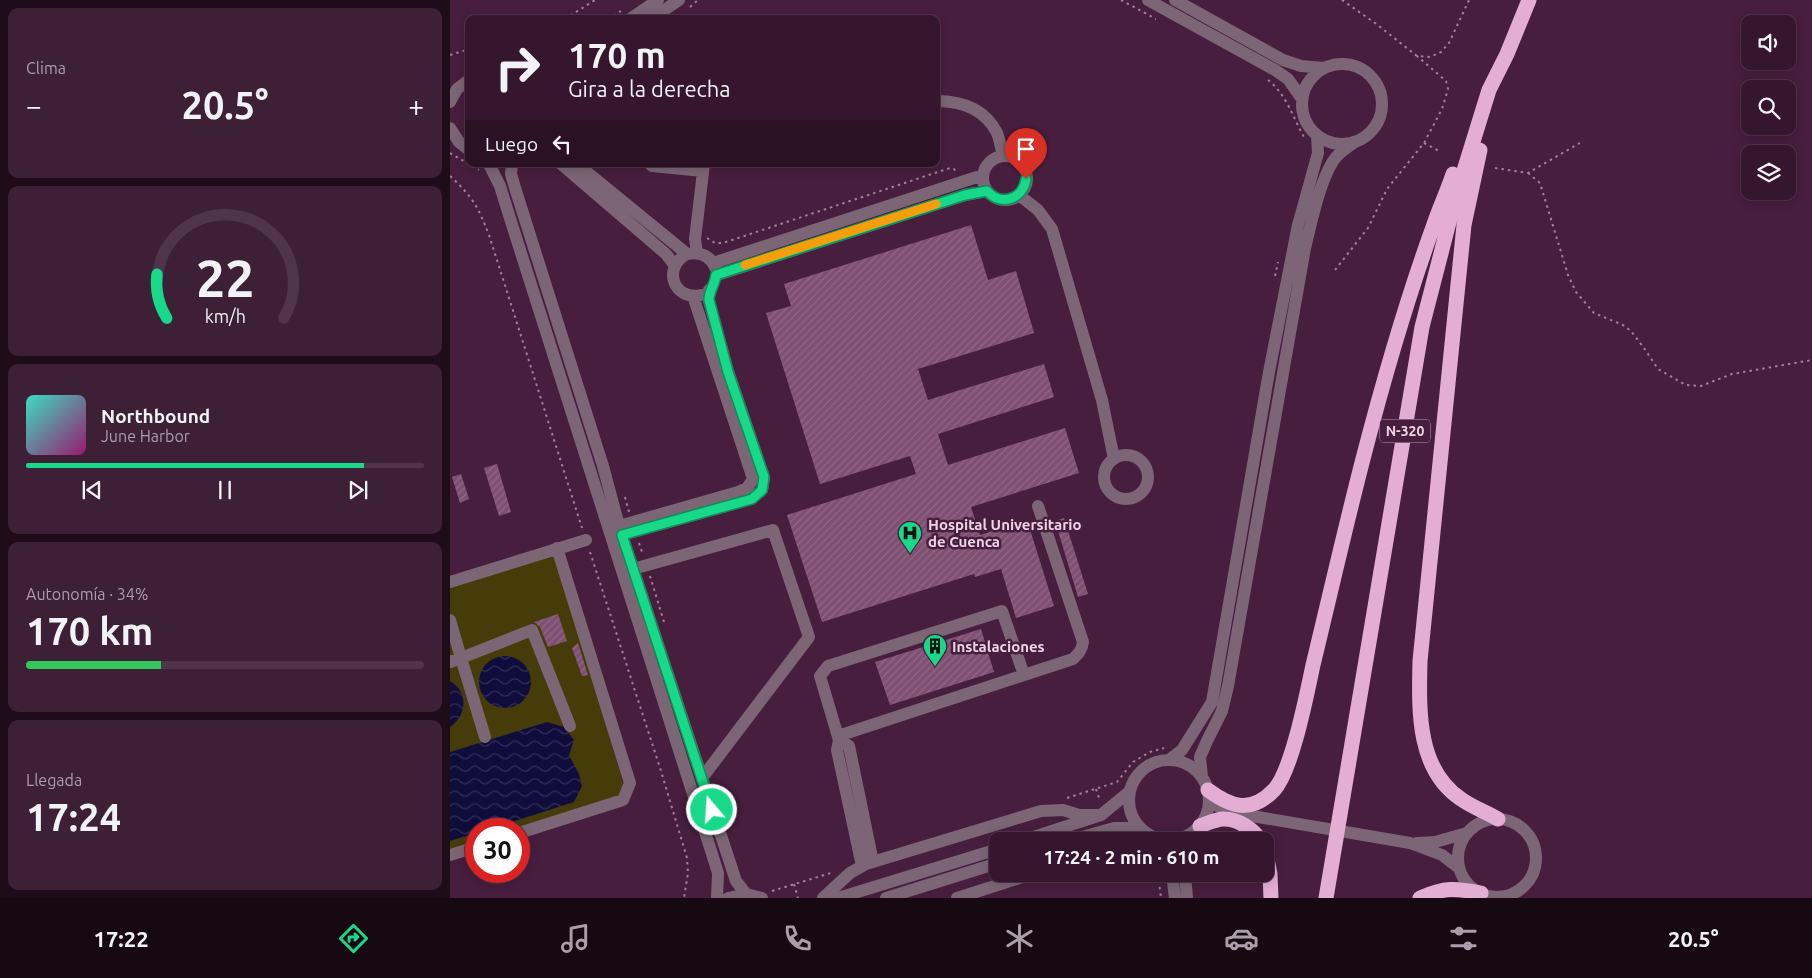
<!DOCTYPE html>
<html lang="es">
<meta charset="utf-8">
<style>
:root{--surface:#36162e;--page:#3d1f36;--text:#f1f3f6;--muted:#aa9faa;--line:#50354a;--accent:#17d989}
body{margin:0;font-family:Ubuntu,sans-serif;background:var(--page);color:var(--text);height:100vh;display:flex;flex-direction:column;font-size:19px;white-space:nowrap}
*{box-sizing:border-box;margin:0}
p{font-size:16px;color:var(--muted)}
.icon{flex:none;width:28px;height:28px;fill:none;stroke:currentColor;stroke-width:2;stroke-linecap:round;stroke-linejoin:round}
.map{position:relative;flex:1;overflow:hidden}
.drawer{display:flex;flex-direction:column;gap:8px;padding:8px;background:#1e0c19;width:450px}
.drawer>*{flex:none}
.guide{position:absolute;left:15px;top:15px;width:475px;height:152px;border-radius:10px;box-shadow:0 2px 12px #0003,0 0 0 1px var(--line);background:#36162e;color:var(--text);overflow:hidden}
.tools{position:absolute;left:1291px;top:15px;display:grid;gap:10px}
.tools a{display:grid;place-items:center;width:55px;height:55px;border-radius:10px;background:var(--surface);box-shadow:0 2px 12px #0003,0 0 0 1px var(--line);font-size:25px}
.speed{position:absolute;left:15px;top:818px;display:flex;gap:10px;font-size:25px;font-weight:700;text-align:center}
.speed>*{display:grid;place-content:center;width:65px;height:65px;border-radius:50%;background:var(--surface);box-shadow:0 2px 12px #0003,0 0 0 1px var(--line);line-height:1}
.speed .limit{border:8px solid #d22;background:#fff;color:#111}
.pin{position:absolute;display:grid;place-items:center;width:42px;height:42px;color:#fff;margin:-51px -21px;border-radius:50% 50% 50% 0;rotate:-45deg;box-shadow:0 0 5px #0007}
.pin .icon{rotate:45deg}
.me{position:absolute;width:55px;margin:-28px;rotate:342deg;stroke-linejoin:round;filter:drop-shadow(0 0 4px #0008)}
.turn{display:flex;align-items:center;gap:18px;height:105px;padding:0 20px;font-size:22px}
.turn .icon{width:65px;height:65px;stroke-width:2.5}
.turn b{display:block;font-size:35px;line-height:42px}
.then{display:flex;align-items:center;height:48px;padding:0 20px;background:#0003;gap:10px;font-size:19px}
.big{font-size:38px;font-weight:600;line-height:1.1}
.drawer .tile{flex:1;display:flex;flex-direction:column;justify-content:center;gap:8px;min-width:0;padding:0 18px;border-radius:10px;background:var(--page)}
.drawer .dial{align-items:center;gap:0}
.dial svg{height:130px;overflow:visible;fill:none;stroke:var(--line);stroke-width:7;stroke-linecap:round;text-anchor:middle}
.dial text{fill:var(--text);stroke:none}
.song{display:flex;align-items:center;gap:15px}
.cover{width:60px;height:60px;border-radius:8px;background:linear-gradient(135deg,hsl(170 70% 55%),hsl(320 70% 35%))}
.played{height:5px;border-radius:2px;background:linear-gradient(90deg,var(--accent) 85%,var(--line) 85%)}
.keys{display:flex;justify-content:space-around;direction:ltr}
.heat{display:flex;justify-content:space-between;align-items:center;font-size:28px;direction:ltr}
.charge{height:8px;border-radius:4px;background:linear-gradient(90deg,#34c759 34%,var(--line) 0)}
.trip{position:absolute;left:539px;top:832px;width:285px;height:50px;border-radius:10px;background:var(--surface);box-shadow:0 2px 12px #0003,0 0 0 1px var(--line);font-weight:600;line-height:50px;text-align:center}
.tab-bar{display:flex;height:80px;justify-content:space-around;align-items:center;background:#160912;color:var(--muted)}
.tab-bar .icon{width:35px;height:35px}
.tab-bar .active{color:var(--accent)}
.tab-bar b{font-size:22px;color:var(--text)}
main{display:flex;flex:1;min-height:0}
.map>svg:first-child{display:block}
.green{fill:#463c0a}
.water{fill:url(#water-waves)}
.building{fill:url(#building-hatch)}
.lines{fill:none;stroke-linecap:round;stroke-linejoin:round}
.path{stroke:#a17f98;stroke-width:2;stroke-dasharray:2.5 4;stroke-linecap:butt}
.minor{stroke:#7c6675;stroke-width:12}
.highway{stroke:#e4aed4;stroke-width:15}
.route-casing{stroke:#0f8d59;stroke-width:12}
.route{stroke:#17d989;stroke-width:9}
.slow{stroke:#f59e0b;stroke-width:9}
.labels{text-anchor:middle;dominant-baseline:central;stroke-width:5;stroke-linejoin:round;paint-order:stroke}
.shield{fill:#481e3e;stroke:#bd9db4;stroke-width:1}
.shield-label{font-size:14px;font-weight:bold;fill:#efd3e6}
.poi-label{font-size:15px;font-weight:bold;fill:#efd3e6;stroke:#481e3e;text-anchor:start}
</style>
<main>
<section class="drawer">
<div class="tile"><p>Clima</p>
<div class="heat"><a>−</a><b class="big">20.5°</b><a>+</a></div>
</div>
<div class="tile dial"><svg viewBox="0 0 100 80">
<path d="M14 69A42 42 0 1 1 86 69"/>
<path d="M14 69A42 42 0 0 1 8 42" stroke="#17d989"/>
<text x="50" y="56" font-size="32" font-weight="700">22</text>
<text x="50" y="72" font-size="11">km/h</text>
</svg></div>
<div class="tile">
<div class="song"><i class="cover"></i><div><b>Northbound</b><p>June Harbor</p></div></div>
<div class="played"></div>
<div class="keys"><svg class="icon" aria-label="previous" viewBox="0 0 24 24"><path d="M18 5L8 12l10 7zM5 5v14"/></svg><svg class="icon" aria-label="pause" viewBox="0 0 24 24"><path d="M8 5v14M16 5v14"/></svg><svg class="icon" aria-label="next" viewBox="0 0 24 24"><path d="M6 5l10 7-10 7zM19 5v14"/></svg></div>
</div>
<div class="tile"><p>Autonomía · 34%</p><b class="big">170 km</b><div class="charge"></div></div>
<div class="tile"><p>Llegada</p><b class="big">17:24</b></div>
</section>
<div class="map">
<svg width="1362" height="898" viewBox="0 0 1362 898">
<defs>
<pattern id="water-waves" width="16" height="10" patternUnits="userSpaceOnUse" patternTransform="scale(1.25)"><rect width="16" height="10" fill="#100d3d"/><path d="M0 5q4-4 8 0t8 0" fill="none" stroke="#332f59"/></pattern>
<pattern id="building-hatch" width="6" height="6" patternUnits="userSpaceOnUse" patternTransform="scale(1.25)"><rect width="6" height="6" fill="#7f5072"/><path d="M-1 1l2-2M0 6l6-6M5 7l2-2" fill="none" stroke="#916886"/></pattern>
</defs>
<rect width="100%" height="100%" fill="#481e3e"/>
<path class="green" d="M103 548 176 793 63 829H26V840L0 849V585Z"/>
<path class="water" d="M29 682a26 26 0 1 1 52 0a26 26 0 1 1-52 0Z
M0 681C19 692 17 715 0 727Z
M97 722 114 727 124 740 119 755 129 774 132 786 124 802 40 829H26V833L0 841V752Z"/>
<path class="building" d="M521 225 538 280 566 271 584 333 468 369 478 400 594 364 604 397 488 434 498 465 615 428 629 473 521 507 530 535 577 520 604 606 566 618 551 569 525 577 524 574 372 622 337 515 466 474 460 456 370 484 316 313 341 306 334 284Z
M47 464 61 512 49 516 34 468Z
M11 474 19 499 10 503 2 477Z
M614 518 638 594 628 597 605 521Z
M108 614 117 641 98 647 90 627 84 622Z
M531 629 544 672 440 705 425 662Z
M128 643 138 675 132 676 122 648Z"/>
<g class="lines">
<path class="path" d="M671 0 706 19
M892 0 925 23 967 56 980 57 991 52 999 43 1019 0
M240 7 248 0
M115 19 145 0
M158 19 171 11
M0 55 19 49
M818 80C837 95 843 118 855 139
M974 143 991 152
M0 153 29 170
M1045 168 1078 173 1130 143
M1078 173 1090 183 1118 275 1126 292 1144 313 1173 325 1181 331 1194 348 1208 369 1236 385 1251 386 1282 374 1362 360
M0 176C23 197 28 207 39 235L132 528
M257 238 265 243H273L500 168 504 169 506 172
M885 270 918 228 937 189 974 143 992 109 998 89 996 81 967 56
M825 276 828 262
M175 497 179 512
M189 543 193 555
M140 552 211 771 237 858 238 873 234 898
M200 576 214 622
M646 789 650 801
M617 798 667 782 683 762 700 752 714 748
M708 874 711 898
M592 876 600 874
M344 884 348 898
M322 891 384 872"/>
<path class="minor" d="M698 0 825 70 838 79 852 99
M725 0 833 60 851 66 874 68
M180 19 208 0
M201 19 229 0
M852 104a40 40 0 1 1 80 0a40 40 0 1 1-80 0Z
M486 101C511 101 535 109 547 133 550 140 551 149 553 156
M0 102 7 89 19 80
M0 128 9 142 19 150
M533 178a22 22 0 1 1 44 0a22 22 0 1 1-44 0Z
M39 164 50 186 58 212 262 854 268 873 267 898
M62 164 61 174 66 191 153 466 169 526 286 881 296 894
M111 164 216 254 225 266
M127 164 237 254C251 251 261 256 266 269
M200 164 202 166 253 171
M569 195 588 210 602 229 652 400 664 459
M247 253 245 239 254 164
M237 254C212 267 223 301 251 295
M263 263 533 175
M267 275 515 195 537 191
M654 477a22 22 0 1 1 44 0a22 22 0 1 1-44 0Z
M169 526 288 492 297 488 303 479 243 296
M172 535 301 499 312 490 314 477 278 371 259 301V290
M183 569 323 530 359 637 252 778
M0 582 136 540
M0 620 11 658 0 662
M388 736 623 659C629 653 632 650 633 642L588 506
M35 737 11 658 82 630 120 726
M389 740 370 676 378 666 552 611 574 675
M679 800a40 40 0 1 1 80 0a40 40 0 1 1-80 0Z
M719 760 732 750 762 702 819 372 848 225 868 153 867 135
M752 777 750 757 757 741 772 711 778 686 855 248C861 224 871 174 887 156 892 151 899 146 905 142
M759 801 767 806 785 813 960 843 992 855 1009 868
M1008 858a39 39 0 1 1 78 0a39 39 0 1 1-78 0Z
M69 833 173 800 180 783 107 548
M571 841 651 815 679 792
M618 841 664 828H689
M967 843 985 842 1017 833
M0 855 26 847
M412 866 387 750 389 740 399 746 423 862
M722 874 725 898
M735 874 737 898
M278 898 296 894 312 898
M373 898 400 873 416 864 591 811 613 810 629 815H651
M388 898 548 849
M436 898 548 863
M507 898 582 874"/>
<path class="highway" d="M1030 150 1014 225 970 661C969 708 966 769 1011 799 1022 807 1036 812 1048 819
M758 790C781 807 801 814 824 790 842 771 857 693 863 665 880 595 896 524 914 455 934 378 956 302 983 227 989 209 997 192 1003 174
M750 826C758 823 766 819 774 819 788 819 803 829 811 841
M815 849 820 874 821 898
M876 898 972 327 1004 203 1039 90 1057 54 1079 0
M970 898C995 887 1005 888 1031 893"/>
</g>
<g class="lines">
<g class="route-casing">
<path id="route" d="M262 810 172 535 302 499 312 490 314 477 278 372 259 300C259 290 265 285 266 275L515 195 537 191C551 207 573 199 576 179"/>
</g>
<use href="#route" class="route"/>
<path class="slow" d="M295 265 486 204"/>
</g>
<defs>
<g id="hospital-pin" transform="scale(1.25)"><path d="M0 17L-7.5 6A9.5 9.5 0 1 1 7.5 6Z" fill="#17d989" stroke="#481e3e"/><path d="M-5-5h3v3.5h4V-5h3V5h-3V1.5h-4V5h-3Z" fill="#111"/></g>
<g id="building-pin" transform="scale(1.25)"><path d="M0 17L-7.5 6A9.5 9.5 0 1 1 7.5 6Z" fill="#17d989" stroke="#481e3e"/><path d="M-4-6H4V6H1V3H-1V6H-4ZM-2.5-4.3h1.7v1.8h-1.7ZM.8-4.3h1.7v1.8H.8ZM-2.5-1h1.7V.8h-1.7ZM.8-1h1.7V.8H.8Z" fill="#111"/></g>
</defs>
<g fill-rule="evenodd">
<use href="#hospital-pin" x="460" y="533"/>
<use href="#building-pin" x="485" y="646"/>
</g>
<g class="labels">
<rect class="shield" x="930" y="419.5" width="50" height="23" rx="4"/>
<g class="shield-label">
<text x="955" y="431">N-320</text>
</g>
<g class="poi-label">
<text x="478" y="524">Hospital Universitario<tspan x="478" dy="17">de Cuenca</tspan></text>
<text x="502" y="646">Instalaciones</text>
</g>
</g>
</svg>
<div class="tools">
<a><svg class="icon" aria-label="sound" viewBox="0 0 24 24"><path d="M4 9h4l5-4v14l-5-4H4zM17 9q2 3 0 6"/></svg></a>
<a><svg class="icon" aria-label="search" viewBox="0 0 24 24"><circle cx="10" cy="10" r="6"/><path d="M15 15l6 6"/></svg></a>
<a><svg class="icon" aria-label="layers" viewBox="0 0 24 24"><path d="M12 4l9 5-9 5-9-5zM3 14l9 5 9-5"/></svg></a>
</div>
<div class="speed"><div class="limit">30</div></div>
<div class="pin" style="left:576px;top:179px;background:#d93025"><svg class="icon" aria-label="arrive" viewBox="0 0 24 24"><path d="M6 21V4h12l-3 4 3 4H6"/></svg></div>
<svg class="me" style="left:262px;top:810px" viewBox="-20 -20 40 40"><circle r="17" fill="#17d989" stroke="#fff" stroke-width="3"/><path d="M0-11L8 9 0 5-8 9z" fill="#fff"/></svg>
<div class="trip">17:24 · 2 min · 610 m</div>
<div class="guide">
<div class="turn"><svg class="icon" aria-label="right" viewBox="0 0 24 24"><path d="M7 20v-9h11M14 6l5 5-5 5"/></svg><div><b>170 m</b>Gira a la derecha</div></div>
<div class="then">Luego<svg class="icon" aria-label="left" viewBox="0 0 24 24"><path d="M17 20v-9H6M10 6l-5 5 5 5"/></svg></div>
</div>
</div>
</main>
<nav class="tab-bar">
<b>17:22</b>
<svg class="icon active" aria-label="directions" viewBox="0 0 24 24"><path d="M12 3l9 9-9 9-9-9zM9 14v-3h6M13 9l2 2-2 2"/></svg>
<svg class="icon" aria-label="music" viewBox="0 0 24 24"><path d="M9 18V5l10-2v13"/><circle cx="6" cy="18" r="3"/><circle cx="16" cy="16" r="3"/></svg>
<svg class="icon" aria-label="phone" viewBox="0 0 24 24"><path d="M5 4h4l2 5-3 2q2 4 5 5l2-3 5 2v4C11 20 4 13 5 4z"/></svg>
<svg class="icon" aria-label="climate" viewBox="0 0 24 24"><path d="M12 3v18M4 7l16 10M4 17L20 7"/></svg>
<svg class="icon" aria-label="car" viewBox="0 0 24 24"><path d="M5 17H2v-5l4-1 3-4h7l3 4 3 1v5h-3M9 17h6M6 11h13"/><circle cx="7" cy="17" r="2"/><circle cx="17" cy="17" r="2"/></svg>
<svg class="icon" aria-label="filters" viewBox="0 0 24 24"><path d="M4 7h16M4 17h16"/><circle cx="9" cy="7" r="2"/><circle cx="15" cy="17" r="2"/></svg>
<b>20.5°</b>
</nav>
